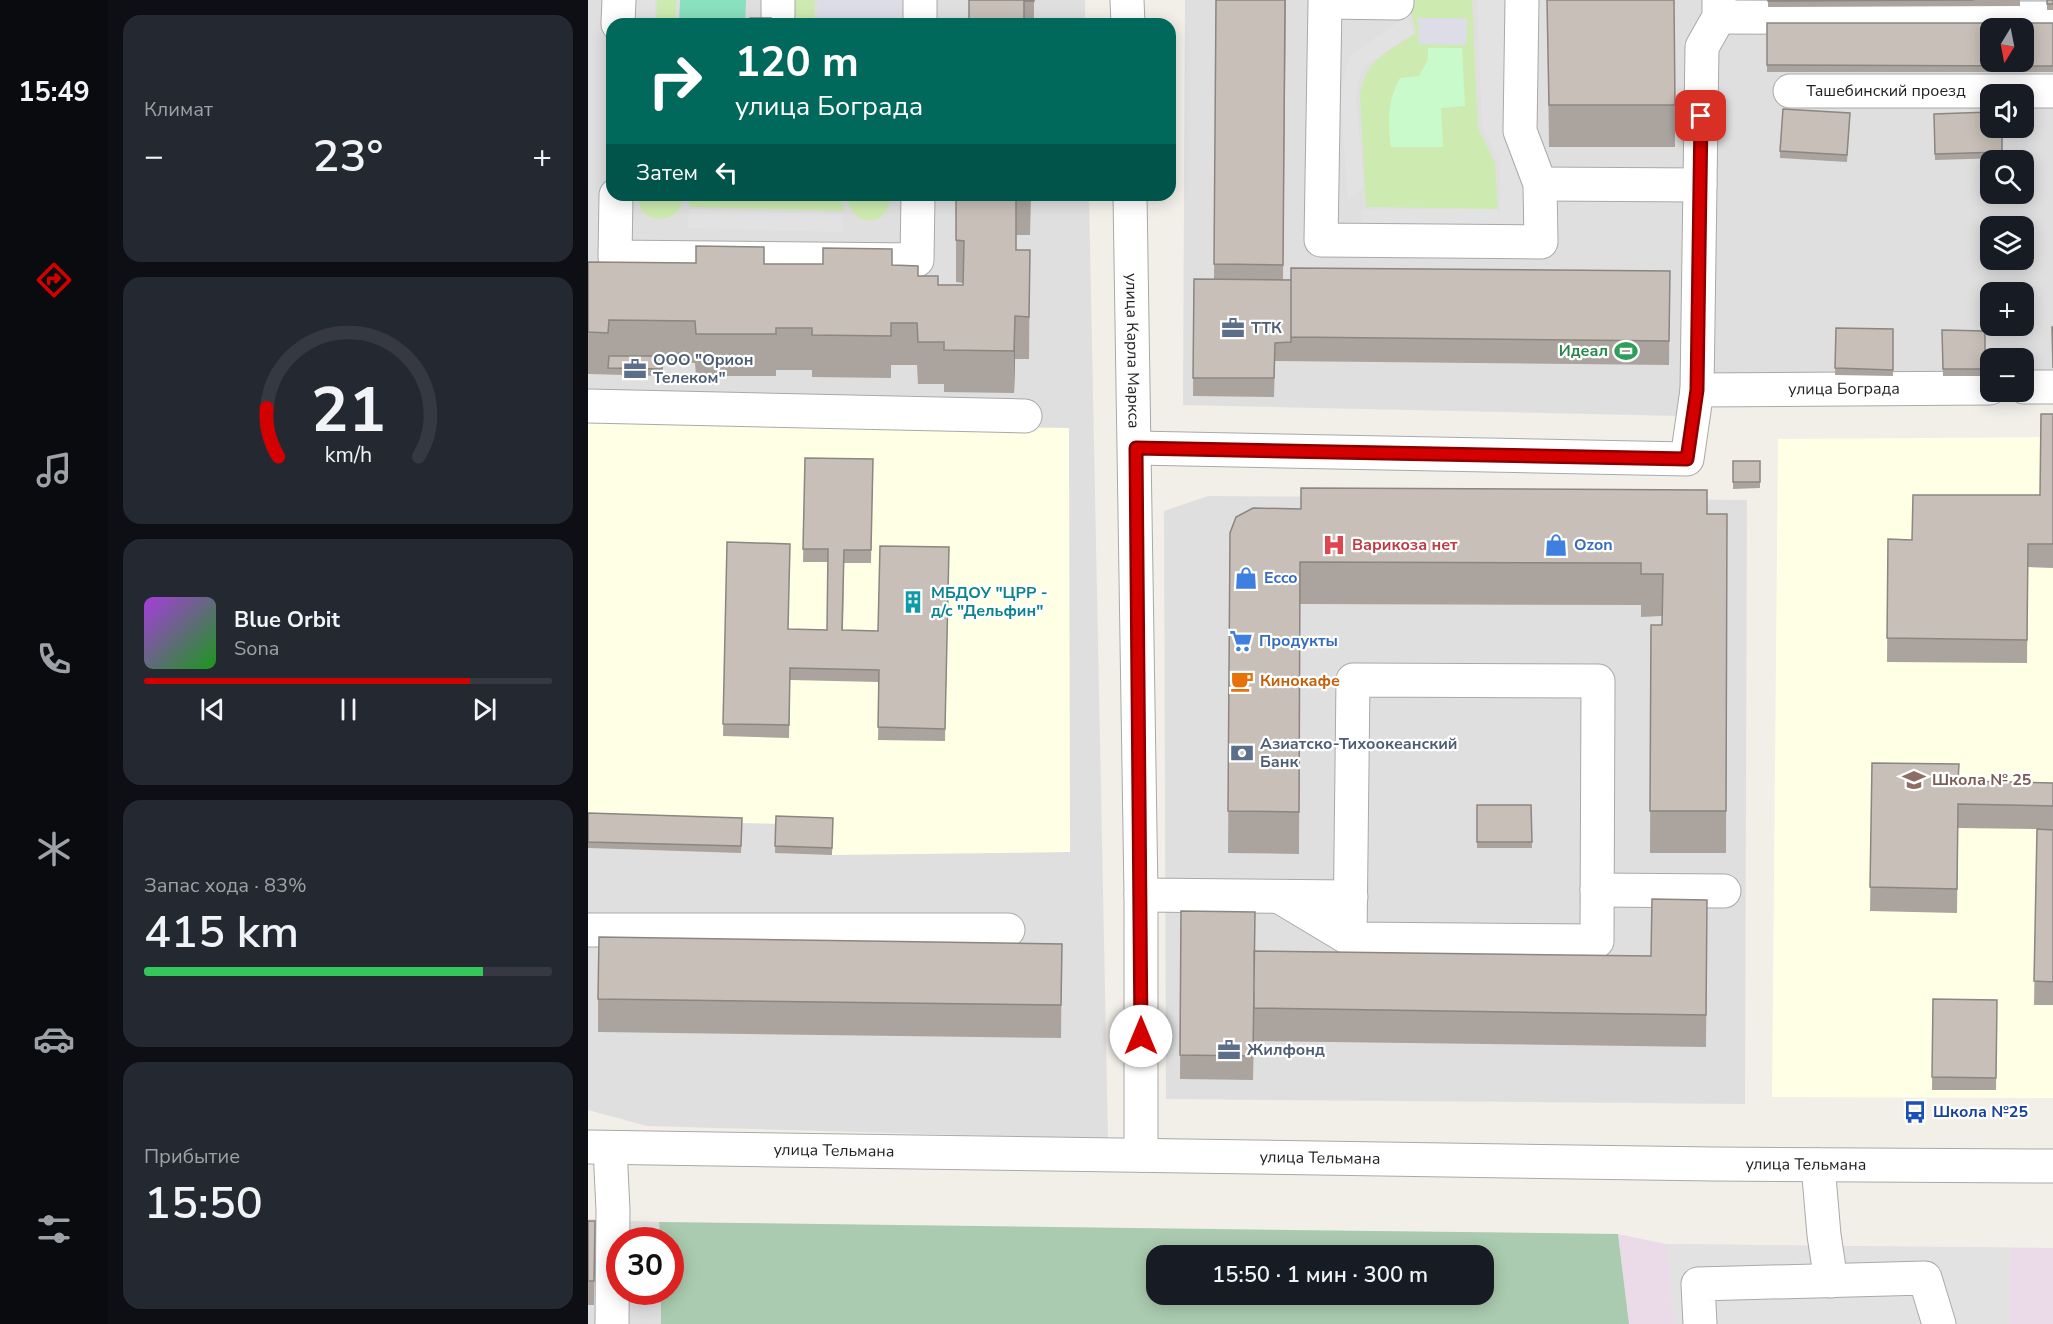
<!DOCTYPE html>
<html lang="ru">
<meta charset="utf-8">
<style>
:root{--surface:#171b24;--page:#242831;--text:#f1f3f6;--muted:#9ea1a6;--line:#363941;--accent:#d40000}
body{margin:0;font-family:"Nunito Sans",sans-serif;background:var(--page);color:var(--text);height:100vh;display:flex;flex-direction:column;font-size:22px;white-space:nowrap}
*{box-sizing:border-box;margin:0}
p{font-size:20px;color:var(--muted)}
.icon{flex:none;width:33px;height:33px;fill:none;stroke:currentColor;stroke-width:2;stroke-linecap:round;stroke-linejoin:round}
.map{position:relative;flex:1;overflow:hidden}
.details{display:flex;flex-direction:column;gap:15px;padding:15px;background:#0d0f14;width:480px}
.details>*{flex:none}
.top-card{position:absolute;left:18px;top:18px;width:570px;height:183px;border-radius:18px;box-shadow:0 3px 15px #0003;background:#00695c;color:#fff;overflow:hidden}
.needle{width:39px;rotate:190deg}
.tools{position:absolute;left:1392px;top:18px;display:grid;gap:12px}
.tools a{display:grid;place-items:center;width:54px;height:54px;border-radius:12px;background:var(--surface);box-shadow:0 3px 15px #0003;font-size:30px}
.speed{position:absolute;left:18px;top:1227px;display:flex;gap:12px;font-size:30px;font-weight:700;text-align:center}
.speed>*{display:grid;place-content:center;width:78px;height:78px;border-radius:50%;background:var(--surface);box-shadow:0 3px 15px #0003;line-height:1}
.speed .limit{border:9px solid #d22;background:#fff;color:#111}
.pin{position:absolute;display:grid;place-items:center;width:51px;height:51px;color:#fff;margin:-26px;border-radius:12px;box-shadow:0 3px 9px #0006}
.me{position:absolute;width:66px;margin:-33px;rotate:0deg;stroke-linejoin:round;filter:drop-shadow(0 0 4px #0008)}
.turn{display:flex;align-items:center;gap:21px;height:126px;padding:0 30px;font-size:27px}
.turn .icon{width:78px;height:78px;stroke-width:2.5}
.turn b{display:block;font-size:42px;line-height:51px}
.then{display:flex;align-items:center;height:57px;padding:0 30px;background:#0003;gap:12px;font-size:22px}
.big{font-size:45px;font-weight:600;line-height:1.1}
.details .widget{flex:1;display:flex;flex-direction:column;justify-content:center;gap:9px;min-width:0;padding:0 21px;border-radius:18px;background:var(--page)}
.details .dial{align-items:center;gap:0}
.dial svg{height:156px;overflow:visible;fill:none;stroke:var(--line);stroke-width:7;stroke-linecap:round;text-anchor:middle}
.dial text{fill:var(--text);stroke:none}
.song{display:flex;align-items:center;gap:18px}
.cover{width:72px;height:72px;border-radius:9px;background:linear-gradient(135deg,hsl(280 70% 55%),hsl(120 70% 35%))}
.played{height:6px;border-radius:3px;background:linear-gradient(90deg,var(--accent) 80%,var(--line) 80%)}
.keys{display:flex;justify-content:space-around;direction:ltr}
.heat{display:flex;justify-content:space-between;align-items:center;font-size:33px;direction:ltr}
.charge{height:9px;border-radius:4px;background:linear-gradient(90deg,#34c759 83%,var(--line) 0)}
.trip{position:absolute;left:558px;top:1245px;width:348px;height:60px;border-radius:18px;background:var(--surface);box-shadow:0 3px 15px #0003;font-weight:600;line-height:60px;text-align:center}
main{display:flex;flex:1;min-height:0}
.tabs{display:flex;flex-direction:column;width:108px;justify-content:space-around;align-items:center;background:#090b0e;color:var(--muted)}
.tabs .icon{width:42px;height:42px}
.tabs .on{color:var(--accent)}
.tabs b{font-size:27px;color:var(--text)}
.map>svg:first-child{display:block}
.residential{fill:#e0dfdf;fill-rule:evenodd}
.industrial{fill:#ebdbe8}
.education{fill:#ffffe5}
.grass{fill:#cdebb0}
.cemetery{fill:#aacbaf;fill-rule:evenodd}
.park{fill:#c8facc}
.pitch{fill:#88e0be}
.parking{fill:#e2e2e2}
.plaza{fill:#dddde8}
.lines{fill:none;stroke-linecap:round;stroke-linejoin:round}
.minor-casing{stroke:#a9a9a9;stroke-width:35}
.minor{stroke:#fff;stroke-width:33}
.wall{fill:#aba49e}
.shaded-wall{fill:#8b8681}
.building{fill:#c7bfb8;stroke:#8b8681;stroke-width:1.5;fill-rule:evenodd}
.route-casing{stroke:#8a0000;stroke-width:15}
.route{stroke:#d40000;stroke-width:10}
.labels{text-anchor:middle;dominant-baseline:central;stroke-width:4.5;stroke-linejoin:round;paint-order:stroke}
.street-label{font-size:16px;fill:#222;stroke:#fff}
.service-label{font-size:16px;font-weight:bold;fill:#4e5e75;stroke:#fff;text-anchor:start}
.leisure-label{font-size:16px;font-weight:bold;fill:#27864d;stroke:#fff;text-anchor:end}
.health-label{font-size:16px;font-weight:bold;fill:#be3a42;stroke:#fff;text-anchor:start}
.shop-label{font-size:16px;font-weight:bold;fill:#366cbe;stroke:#fff;text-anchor:start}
.culture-label{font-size:16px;font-weight:bold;fill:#0d838f;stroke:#fff;text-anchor:start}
.food-label{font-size:16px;font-weight:bold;fill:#c56008;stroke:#fff;text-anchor:start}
.education-label{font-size:16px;font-weight:bold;fill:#785e54;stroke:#fff;text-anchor:start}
.transit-label{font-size:16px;font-weight:bold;fill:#164399;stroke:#fff;text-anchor:start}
</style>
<main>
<nav class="tabs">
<b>15:49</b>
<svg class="icon on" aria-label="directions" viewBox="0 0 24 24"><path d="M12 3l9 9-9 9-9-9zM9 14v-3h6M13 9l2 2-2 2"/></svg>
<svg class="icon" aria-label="music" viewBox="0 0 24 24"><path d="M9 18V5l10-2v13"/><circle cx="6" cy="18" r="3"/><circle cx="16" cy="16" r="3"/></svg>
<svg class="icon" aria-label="phone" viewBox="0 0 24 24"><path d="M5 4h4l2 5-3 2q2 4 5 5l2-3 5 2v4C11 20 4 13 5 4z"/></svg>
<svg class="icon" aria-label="climate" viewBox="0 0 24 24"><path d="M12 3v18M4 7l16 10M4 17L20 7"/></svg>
<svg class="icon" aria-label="car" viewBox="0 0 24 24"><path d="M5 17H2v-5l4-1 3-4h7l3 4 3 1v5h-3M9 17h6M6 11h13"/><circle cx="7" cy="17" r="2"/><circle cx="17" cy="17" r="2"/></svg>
<svg class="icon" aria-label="filters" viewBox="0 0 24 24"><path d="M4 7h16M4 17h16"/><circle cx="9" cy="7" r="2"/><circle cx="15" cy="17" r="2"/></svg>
</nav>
<section class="details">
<div class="widget"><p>Климат</p>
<div class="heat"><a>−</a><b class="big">23°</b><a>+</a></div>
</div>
<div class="widget dial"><svg viewBox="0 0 100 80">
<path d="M14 69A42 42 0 1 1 86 69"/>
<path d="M14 69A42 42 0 0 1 8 44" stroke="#d40000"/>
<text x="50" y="56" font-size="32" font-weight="700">21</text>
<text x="50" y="72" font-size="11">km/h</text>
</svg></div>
<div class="widget">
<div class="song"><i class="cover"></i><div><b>Blue Orbit</b><p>Sona</p></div></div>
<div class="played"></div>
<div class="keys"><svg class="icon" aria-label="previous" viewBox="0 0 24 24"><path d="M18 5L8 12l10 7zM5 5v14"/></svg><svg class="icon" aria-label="pause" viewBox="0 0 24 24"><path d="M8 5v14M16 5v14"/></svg><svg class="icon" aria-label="next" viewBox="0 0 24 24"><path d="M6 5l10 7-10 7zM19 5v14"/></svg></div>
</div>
<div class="widget"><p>Запас хода · 83%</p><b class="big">415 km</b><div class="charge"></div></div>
<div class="widget"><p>Прибытие</p><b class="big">15:50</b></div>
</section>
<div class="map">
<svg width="1465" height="1324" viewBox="0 0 1465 1324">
<rect width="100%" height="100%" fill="#f2efe9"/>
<path class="residential" d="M0 0H497V24H24V195H501L520 1139 59 1126 0 1110Z
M597 0H1465V375H1436V358H1402V376L1095 377 1091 416 595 405ZM1402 28H1436V62H1402ZM1402 94H1436V128H1402ZM1402 160H1436V194H1402ZM1402 226H1436V260H1402ZM1402 292H1436V326H1402Z
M620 496 1159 500 1157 1104 578 1099 576 511Z
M0 1219 71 1222 72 1240H32V1292H73V1324H0Z"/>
<path class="industrial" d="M1030 1234 1078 1244 1465 1248V1324H1041Z"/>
<path class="education" d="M0 422 481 428 482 852 244 855 245 825 0 820Z
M1465 437V1098L1184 1097 1190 439Z"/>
<path class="grass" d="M69 0H88V24H68Z
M201 0H227L226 24H201Z
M821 0H884L890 128 907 163 910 209 778 207 772 96C777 58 799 53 828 33Z
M51 195H93C100 225 46 228 51 195Z
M99 195H253L256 211 102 207Z
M302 195C303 226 265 231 258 196Z"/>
<path class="cemetery" d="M71 1222 1030 1234 1041 1324H73V1292H82V1240H72ZM568 1256H896V1294H568Z"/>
<path class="park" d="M840 48H874L877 106 853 108 855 147H803C800 121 799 101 812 78L831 76 840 60Z"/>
<path class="pitch" d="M92 0H158L157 24H91Z"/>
<path class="parking" d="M43 0H67V24H42Z
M889 0H920L945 236 774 233 773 210 910 209 912 224V164L894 127Z
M819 16 826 33 776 66 770 83 768 97 776 187 760 200 752 95 755 80 764 54Z
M101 209 255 214 254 232 100 228Z
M1078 1244 1423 1248V1324H1086Z"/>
<path class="plaza" d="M230 0H316V24H229Z
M830 18H879L878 45 831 44Z"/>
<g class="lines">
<g class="minor-casing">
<g id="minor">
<path d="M539 0 540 24"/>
<path d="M809 0V3L737 2 733 240 953 242 952 184 932 131 934 0"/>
<path d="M190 15V0"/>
<path d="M1131 17 1465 18"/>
<path d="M30 24 31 0"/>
<path d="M332 24V0"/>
<path id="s1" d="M1202 91H1465"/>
<path d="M952 184 1112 185"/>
<path d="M28 195 27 257 329 260 330 195"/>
<path id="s2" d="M542 195 553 895V1155"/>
<path d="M1436 387H1465"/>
<path id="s3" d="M1109 390 1402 388"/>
<path d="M0 406 437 416"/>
<path d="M548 448 1099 459 1109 390 1114 47 1131 17V0"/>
<path d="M1009 890 1136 891"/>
<path d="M553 895 763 897"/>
<path d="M692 897 762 939 1009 941 1010 681 765 680 762 939"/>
<path d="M0 930H420"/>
<path id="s4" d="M0 1147 1125 1164 1465 1166"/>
<path d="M22 1148 25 1210 24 1324"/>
<path d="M1230 1165 1236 1235 1243 1281"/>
<path d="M1112 1324 1110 1284 1337 1278 1351 1324"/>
</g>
</g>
<use href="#minor" class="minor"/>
</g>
<path class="wall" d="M381 0H446V24H381Z
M628 0H698L695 280 1082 271 1081 365 687 361 686 397 605 396 606 279H626Z
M959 0 1087 105V147H961Z
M1180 0H1432V6L1180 7Z
M1459 0H1465V10H1459Z
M1179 23H1465V72H1179Z
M1262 113 1259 162 1192 158V151Z
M1346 114 1414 128V158L1347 160Z
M368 195H443L442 235H428V250H442L441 359H427L426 393 356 392V384H330L329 365H303V378L224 377V370H188V376H108L107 363H74V376L0 374V262L304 265 350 285H375V283L368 282Z
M1248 328 1305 329V376L1247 375Z
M1354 330 1397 331V376H1355Z
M1465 414V568L1440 567 1439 663 1299 662 1300 539 1324 540 1452 495Z
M217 458 285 459 283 563H256L255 630 290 631 361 547 357 741 290 740 291 682 202 680 201 738 135 736 139 542 200 629 239 630 240 562H215Z
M1145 461H1172V488L1145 489Z
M1119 514H1139L1138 853H1062L1063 625H1074V616L1053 617V605L712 604 711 854 640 853 642 533Z
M1284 763 1371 781 1465 783V1005H1446L1449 829 1370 828 1369 913 1282 911Z
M889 805H943L944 848H889Z
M0 813 154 818 153 853 0 848Z
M188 816 245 818 244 855 187 853Z
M593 911 667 951 1063 956 1119 933 1118 1047 666 1041V1038L665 1080 592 1079Z
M474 944 473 1038 10 1032V999Z
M1345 999 1409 1000 1408 1090H1344Z
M0 1221 7 1245 6 1305H0Z"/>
<path class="shaded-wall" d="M427 316V359L426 393V351Z"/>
<path class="building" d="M381 0H446V1H436V24H381Z
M628 0H697L695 265 626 264Z
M959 0H1086L1087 105H961Z
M1180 0H1386L1180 1Z
M1459 0H1465V4H1459Z
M162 18H183V24H161Z
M1179 23H1465V66L1179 65ZM1402 28H1436V62H1402Z
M1195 109 1262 113 1259 155 1192 151Z
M1402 112V128H1414V152L1347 154 1346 114Z
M368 195H428V250H442L441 317 427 316 426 351 356 350V342H330L329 323H303V336L224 335V328H188V334H108L107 321 21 320 20 333 0 332V262L108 263V246L176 247V264H235V248L304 249V265L330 266V276H350V285H375L376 241 368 240Z
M703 268 1082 271 1081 341 703 337Z
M606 279 703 280V342L687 343 686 378H605Z
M1464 327H1465V368Z
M1248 328 1305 329V370L1247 368Z
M1354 330 1397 331V369H1355Z
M21 356H74V369L20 368Z
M1453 414H1465V544H1440L1439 640 1299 638 1300 539 1324 540 1325 495H1452Z
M217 458 285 459 283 550H256L254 630 290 631 292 546 361 547 357 729 290 727 291 670 202 668 201 725 135 724 139 542 202 544 200 629 239 630 240 549H215Z
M1145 461H1172V482H1145Z
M713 488 1119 490V514H1139L1138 811H1062L1063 625H1074L1075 574H1053V563L712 562 711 812 640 811 642 533 648 517 665 508 713 509Z
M1284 763 1371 764 1370 781 1465 783V806L1370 804 1369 889 1282 887Z
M889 805H943L944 842H889Z
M0 813 154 818 153 846 0 842Z
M188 816 245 818 244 848 187 846Z
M1449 829 1465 830V982L1446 981Z
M1064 899 1119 900 1118 1015 666 1008V951L1063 956Z
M593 911 667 912 665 1056 592 1055Z
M11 937 474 944 473 1005 10 999Z
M1345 999 1409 1000 1408 1078 1344 1077Z
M0 1221H7L6 1281H0Z"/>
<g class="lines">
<g class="route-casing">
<path id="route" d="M553 1036 548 448 1099 459 1109 390 1113 116"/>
</g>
<use href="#route" class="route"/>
</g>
<defs>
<g id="office-bare" transform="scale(1.8)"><path d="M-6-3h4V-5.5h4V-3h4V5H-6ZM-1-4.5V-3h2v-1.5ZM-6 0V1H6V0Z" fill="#5c6f8a" stroke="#fff" stroke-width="2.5" paint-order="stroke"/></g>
<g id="stadium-bare" transform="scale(1.8)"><path d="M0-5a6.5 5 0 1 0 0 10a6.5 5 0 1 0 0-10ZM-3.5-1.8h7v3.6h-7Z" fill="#2e9e5b" stroke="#fff" stroke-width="2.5" paint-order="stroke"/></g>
<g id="hospital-bare" transform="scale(1.8)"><path d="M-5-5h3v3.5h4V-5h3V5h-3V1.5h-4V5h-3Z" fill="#e0444e" stroke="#fff" stroke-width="2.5" paint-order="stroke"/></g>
<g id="shop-bare" transform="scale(1.8)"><path d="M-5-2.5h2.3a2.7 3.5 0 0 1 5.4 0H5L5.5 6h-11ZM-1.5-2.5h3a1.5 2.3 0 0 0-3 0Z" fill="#3f7fe0" stroke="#fff" stroke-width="2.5" paint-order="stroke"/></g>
<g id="building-bare" transform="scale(1.8)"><path d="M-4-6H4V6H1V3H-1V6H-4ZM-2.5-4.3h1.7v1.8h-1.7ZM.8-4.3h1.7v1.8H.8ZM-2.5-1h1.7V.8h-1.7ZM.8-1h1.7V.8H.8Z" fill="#0f9aa8" stroke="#fff" stroke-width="2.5" paint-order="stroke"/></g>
<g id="supermarket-bare" transform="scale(1.8)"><path d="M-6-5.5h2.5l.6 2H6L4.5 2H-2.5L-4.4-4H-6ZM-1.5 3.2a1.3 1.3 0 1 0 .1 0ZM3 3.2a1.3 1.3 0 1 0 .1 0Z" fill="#3f7fe0" stroke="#fff" stroke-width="2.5" paint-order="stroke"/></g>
<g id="cafe-bare" transform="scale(1.8)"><path d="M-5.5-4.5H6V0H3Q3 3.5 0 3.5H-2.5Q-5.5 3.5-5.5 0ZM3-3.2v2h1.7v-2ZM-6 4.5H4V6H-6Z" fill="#e8710a" stroke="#fff" stroke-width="2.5" paint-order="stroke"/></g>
<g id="bank-bare" transform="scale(1.8)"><path d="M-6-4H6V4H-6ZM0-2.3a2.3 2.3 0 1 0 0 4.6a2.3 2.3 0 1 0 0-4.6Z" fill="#5c6f8a" stroke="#fff" stroke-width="2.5" paint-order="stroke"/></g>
<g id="school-bare" transform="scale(1.8)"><path d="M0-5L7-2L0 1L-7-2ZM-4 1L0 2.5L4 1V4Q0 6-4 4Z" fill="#8d6e63" stroke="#fff" stroke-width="2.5" paint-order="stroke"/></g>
<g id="bus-bare" transform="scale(1.8)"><path d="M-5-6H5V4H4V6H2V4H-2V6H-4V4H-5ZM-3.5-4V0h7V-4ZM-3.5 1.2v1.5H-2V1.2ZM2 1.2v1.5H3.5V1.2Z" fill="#1a4fb4" stroke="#fff" stroke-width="2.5" paint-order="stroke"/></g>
</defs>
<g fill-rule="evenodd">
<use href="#office-bare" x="645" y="328"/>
<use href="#stadium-bare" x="1038" y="351"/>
<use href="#office-bare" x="47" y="369"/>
<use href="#hospital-bare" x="746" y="545"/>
<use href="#shop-bare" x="968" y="545"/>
<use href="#shop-bare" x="658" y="578"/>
<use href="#building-bare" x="325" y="602"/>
<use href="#supermarket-bare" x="653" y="641"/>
<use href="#cafe-bare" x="654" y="681"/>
<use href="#bank-bare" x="654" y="753"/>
<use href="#school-bare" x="1326" y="780"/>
<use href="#office-bare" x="641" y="1050"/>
<use href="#bus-bare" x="1327" y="1112"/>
</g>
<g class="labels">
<g class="street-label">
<text stroke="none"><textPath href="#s1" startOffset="96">Ташебинский проезд</textPath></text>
<text stroke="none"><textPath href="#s2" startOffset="156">улица Карла Маркса</textPath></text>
<text stroke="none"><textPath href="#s3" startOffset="147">улица Бограда</textPath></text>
<text stroke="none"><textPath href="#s4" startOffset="246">улица Тельмана</textPath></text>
<text stroke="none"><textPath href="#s4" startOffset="732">улица Тельмана</textPath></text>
<text stroke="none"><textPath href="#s4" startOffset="1218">улица Тельмана</textPath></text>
</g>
<g class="service-label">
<text x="663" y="328">ТТК</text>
<text x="65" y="360">ООО "Орион<tspan x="65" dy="18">Телеком"</tspan></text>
<text x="672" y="744">Азиатско-Тихоокеанский<tspan x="672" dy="18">Банк</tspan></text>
<text x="659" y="1050">Жилфонд</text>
</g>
<g class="leisure-label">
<text x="1020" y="351">Идеал</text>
</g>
<g class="health-label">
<text x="764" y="545">Варикоза нет</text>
</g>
<g class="shop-label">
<text x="986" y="545">Ozon</text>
<text x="676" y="578">Ecco</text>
<text x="671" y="641">Продукты</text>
</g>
<g class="culture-label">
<text x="343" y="593">МБДОУ "ЦРР -<tspan x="343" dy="18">д/с "Дельфин"</tspan></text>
</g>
<g class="food-label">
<text x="672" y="681">Кинокафе</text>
</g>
<g class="education-label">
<text x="1344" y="780">Школа № 25</text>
</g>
<g class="transit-label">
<text x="1345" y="1112">Школа №25</text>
</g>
</g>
</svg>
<div class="tools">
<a><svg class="needle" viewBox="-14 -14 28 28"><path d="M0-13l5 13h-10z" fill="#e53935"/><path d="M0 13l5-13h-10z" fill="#9ea1a6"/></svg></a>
<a><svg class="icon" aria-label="sound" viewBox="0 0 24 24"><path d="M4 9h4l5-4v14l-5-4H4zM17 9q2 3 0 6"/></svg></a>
<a><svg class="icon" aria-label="search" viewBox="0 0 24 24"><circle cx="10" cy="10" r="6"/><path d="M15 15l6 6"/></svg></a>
<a><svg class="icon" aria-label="layers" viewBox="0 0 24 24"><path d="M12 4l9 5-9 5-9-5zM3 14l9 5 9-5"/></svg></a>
<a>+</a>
<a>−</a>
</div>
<div class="speed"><div class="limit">30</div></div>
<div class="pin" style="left:1113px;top:116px;background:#d93025"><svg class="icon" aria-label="arrive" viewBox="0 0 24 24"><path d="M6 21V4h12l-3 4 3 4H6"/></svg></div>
<svg class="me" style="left:553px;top:1036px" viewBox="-20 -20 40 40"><circle r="19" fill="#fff"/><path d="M0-13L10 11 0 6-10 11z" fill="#d40000"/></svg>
<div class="trip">15:50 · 1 мин · 300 m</div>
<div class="top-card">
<div class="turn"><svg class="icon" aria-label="right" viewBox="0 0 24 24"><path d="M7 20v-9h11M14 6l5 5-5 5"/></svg><div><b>120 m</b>улица Бограда</div></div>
<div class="then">Затем<svg class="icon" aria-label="left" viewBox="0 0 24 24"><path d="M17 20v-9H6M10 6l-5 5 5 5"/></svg></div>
</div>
</div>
</main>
